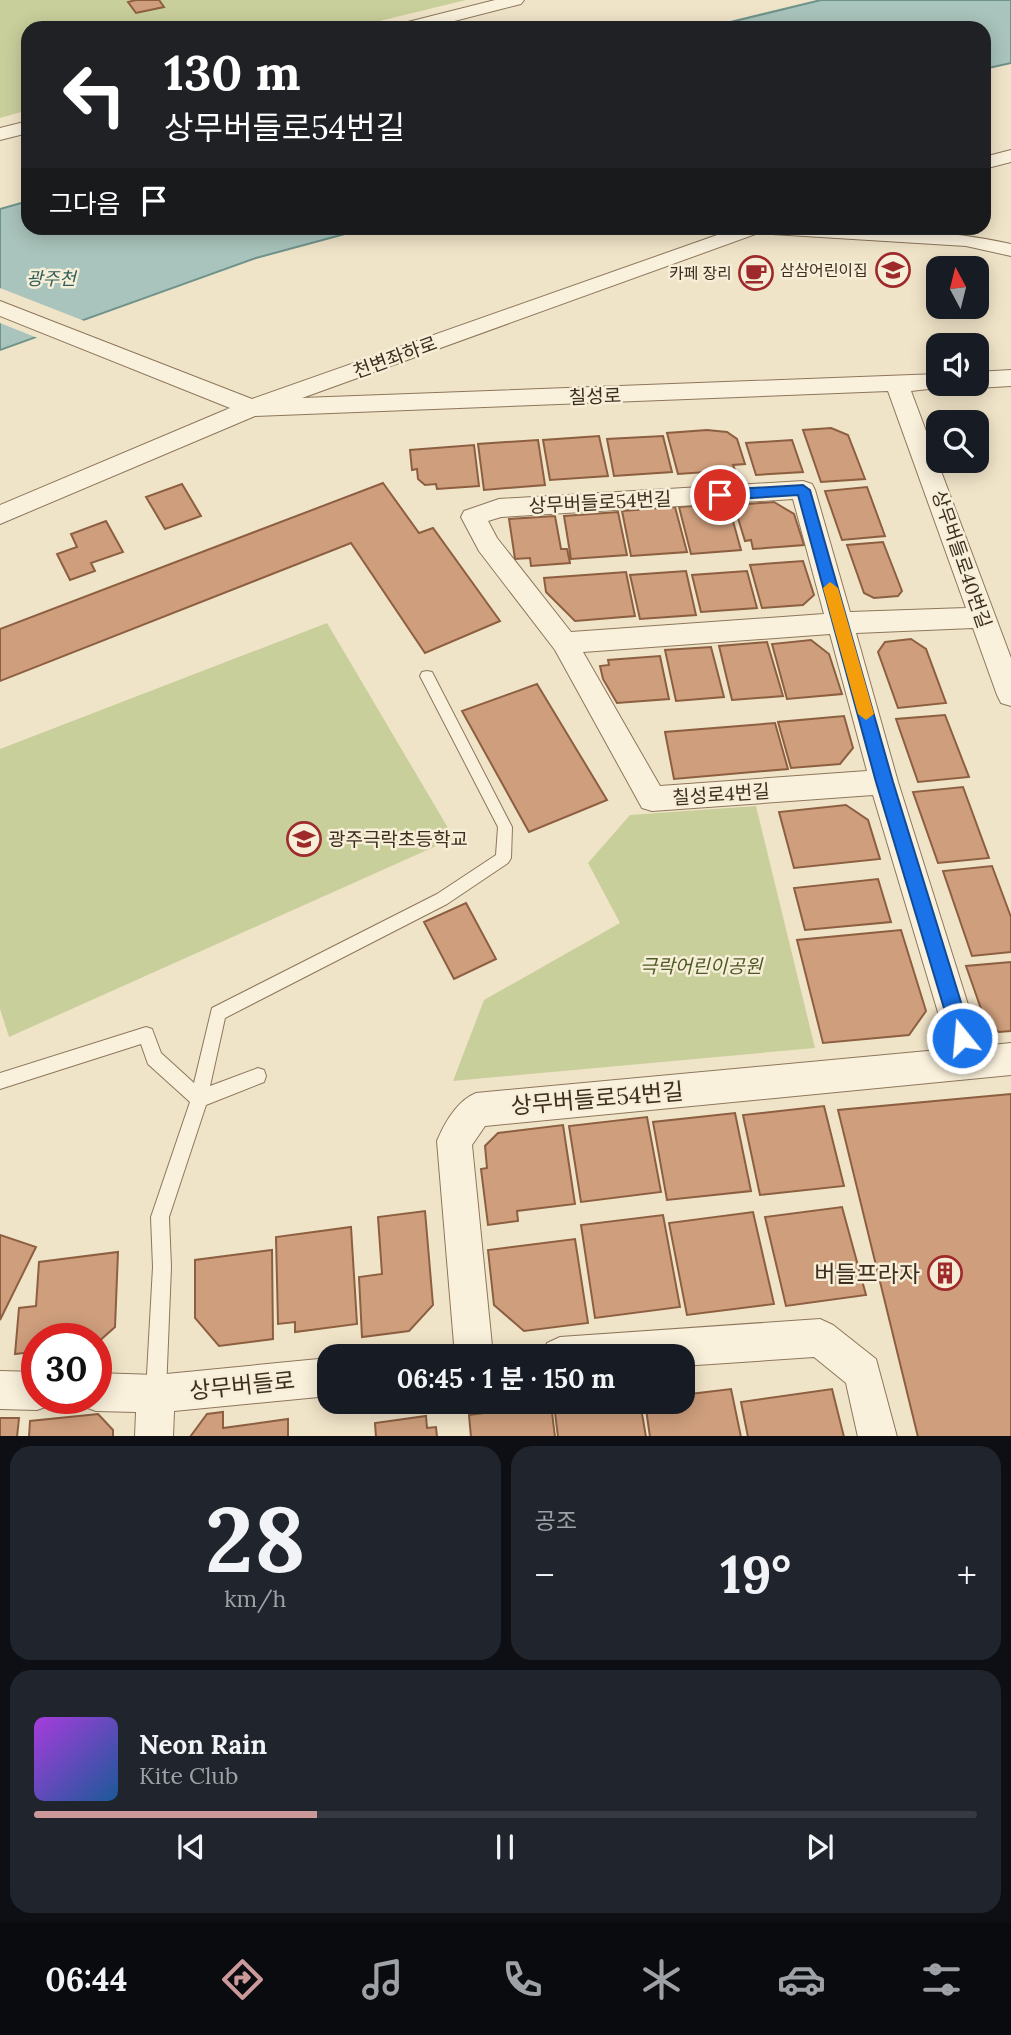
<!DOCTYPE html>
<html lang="ko">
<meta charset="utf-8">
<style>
:root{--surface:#171b24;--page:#20242c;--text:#f1f3f6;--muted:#9ea1a6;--line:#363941;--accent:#cc999b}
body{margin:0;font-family:Lora,"Noto Sans KR",serif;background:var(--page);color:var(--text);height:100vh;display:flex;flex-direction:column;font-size:26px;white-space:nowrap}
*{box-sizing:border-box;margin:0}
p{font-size:23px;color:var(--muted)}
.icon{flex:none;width:38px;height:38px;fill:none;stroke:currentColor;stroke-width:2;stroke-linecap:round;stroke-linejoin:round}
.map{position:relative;height:1436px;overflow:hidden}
.panel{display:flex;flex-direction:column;gap:10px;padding:10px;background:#0d0f14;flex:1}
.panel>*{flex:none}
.guide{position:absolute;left:21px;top:21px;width:970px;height:214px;border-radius:21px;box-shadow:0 4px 18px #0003;background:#202124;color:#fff;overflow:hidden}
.needle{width:46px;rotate:353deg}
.buttons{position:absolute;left:926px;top:256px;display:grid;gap:14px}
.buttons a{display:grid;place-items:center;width:63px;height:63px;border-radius:14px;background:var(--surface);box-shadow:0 4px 18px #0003;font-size:35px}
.speed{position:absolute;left:21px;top:1323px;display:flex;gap:14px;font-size:35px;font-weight:700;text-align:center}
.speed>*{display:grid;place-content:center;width:91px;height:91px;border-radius:50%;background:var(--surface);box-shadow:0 4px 18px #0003;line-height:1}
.speed .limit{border:10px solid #d22;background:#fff;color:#111}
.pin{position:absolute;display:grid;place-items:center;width:60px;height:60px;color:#fff;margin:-30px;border:4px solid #fff;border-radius:50%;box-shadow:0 2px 7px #0007}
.me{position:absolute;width:77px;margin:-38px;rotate:343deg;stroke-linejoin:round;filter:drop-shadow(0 0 5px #0008)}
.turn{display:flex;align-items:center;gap:24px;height:147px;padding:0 28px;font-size:32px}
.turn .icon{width:91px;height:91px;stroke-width:2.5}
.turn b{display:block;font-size:49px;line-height:60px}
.then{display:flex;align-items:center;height:66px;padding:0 28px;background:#0003;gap:14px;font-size:26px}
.big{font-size:52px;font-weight:700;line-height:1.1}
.panel .card{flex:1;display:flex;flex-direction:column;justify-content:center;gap:10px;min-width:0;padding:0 24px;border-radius:21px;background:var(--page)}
.panel .dial{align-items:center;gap:0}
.dial b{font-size:91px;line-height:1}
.song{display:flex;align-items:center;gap:21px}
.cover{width:84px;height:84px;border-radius:10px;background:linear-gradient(135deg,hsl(280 70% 55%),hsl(210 70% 35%))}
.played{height:7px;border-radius:4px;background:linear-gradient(90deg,var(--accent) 30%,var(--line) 30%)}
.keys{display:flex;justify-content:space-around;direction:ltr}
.heat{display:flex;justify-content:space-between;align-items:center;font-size:38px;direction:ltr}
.panel .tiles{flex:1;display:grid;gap:10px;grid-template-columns:1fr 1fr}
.card:last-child{grid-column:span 2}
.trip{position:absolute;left:317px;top:1344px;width:378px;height:70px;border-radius:21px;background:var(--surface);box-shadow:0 4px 18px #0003;font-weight:700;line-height:70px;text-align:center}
.tabs{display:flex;height:112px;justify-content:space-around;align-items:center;background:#090b0e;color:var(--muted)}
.tabs .icon{width:49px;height:49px}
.tabs .current{color:var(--accent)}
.tabs b{font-size:32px;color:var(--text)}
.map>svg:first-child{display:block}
.green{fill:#c9cf9b}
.water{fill:#a9c4bc;stroke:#6f938a;stroke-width:2}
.pier{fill:#f0e4c8}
.building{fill:#cf9f7d;stroke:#8d5f41;stroke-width:2}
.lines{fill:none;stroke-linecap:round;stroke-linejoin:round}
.service-casing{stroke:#8d765c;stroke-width:2}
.minor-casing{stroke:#8d765c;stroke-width:2}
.service{fill:#faf1dc;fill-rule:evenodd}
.minor{fill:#faf1dc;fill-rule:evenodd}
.route{fill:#1a73e8;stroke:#114b97;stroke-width:2}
.slow{fill:#f59e0b}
.labels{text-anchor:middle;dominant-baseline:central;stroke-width:5;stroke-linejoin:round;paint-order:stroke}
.far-poi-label{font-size:16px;fill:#3d2e20;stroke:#f7eed8;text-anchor:end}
.far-water-label{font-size:18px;font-style:italic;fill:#2f5d5a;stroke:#f7eed8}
.street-label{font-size:19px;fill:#3d2e20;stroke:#f7eed8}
.poi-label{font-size:19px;fill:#3d2e20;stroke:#f7eed8;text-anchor:start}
.park-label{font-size:19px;font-style:italic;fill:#4d5a26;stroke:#f7eed8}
.near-street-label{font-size:23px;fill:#3d2e20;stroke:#f7eed8}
.near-poi-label{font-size:23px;fill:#3d2e20;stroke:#f7eed8;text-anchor:end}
</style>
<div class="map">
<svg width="1011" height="1437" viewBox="0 0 1011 1437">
<rect width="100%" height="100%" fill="#f0e4c8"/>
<path class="green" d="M0 0H466L351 28H28V110L0 118Z
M327 623 454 838 9 1037 0 1009V749Z
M756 806 815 1048 453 1081 484 1000 620 923 588 863 630 815Z"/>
<path class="water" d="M821 0H1011V63L984 69V28H706Z
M28 201V228H367L256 258 0 350V209Z"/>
<path class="pier" d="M0 288 87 322 40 339 0 323Z"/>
<path class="building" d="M136 0H159L164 7 136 13 128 2Z
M831 428 848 435 865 479 821 482 803 430Z
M707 430 727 432 737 439 745 464 733 465 735 470 678 474 667 433Z
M599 436 608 476 550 480 543 440Z
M663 436 672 472 614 476 607 439Z
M538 440 545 485 484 490 478 444Z
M792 440 803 472 756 475 746 443Z
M474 445 479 486 437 489 436 484 425 485 418 479 417 469 412 470 410 450Z
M383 483 419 533 433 528 500 621 425 653 351 543 0 681V629Z
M182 484 201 516 165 529 146 497Z
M867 487 885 536 842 540 825 491Z
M774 502 794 514 804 545 753 549 751 540 745 541 734 505Z
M728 503 741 550 691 554 679 507Z
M675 507 687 552 631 556 622 511Z
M618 512 627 555 571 559 564 516Z
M555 516 561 549H567L570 563 531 566 530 558 515 559 509 519Z
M106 521 123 552 91 563 95 571 70 580 57 554 77 547 71 534Z
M883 542 902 591 898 596 874 598 864 593 847 545Z
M803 561 814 595 803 605 762 608 750 565Z
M686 571 696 615 640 619 630 575Z
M747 571 757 608 701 612 692 575Z
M626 572 635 616 575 621 546 592 544 578Z
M911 639 926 649 946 703 898 708 878 652 885 642Z
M811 640 829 654 842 694 787 699 772 644Z
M767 642 783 696 732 700 719 646Z
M711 647 724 697 676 701 665 650Z
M660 656 669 699 617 703 603 679 600 666 609 665 608 660Z
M537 684 607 800 529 832 462 711Z
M945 715 969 777 918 782 896 719Z
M844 716 853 748 840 764 791 768 778 722Z
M775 723 788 769 674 779 665 732Z
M963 787 989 858 938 863 913 792Z
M846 805 868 820 880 859 794 868 779 812Z
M992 866 1011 917V952L972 956 943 871Z
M878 879 891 922 805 930 794 888Z
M466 903 496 959 454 979 424 922Z
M901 930 926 1011 909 1035 823 1043 797 940Z
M1011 962V1031L999 1032 986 1023 966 966Z
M1011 1094V1437H918L838 1110Z
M824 1106 844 1186 760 1195 743 1115Z
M735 1113 751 1191 667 1200 653 1122Z
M647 1117 661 1192 581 1202 569 1126Z
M563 1125 575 1204 517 1211 518 1221 488 1225 481 1169 487 1168 485 1146 498 1133Z
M842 1207 866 1295 786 1306 765 1217Z
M425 1211 433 1305 409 1331 362 1337 359 1277 382 1274 378 1217Z
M753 1212 774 1304 687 1315 669 1223Z
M663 1215 680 1307 595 1318 581 1225Z
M351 1227 357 1324 295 1332V1322L278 1324 276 1237Z
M0 1235 36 1247 0 1320Z
M575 1239 588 1323 524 1331 494 1305 488 1250Z
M272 1250 273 1339 219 1346 195 1318V1260Z
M118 1252 115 1327 96 1344V1339H37V1359H32V1352L15 1354 19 1308 36 1306 39 1262Z
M731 1389 741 1437H650L645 1402H682V1395Z
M832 1389 844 1437H748L741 1402Z
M569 1402H640L646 1437H558L554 1404Z
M551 1404 555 1437H471L469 1415Z
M223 1412V1428L288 1419V1437H190L207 1414Z
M98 1414 113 1430V1437H29L30 1421Z
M426 1416 427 1428 436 1427 437 1437H376L375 1423Z
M0 1418H19L17 1437H0Z"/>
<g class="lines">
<g class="service-casing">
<path id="service" d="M427 671 432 672 512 827 511 858 508 863 447 904 225 1018 210 1086 258 1068 264 1070 266 1076 264 1082 206 1105 169 1217 171 1267 166 1392 163 1399 156 1402 149 1399 146 1392 153 1267 151 1217 190 1102 148 1064 141 1044 0 1089V1073L146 1027 152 1029 161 1053 194 1083 212 1008 437 894 496 855 498 827 420 676 422 672Z"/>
</g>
<g class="minor-casing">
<path id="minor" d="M495 0H524L521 4 427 28H397L400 24Z
M28 121V133L0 140V128Z
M1011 150V162L984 169V157Z
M737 228C828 228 921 224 1011 244V256L966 246 772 234 764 231 302 398 938 374V383H949L946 387 911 391 1011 658V706L1001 703 997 695 973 628 856 633 898 782 981 1046 1011 1043V1075L485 1126 472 1145 493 1356H455L437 1141C445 1122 457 1101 476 1093L949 1049 873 795 652 811 642 808 555 650 479 551 461 517 464 511 499 499 803 481 812 484 815 490 850 612 966 608 888 391 255 416 0 524V505L230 408 0 316V301L252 399ZM793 499 824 614 571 632 497 538 488 521 501 517ZM830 634 867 771 660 786 583 652Z
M1011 370V386L976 388 967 383H976V372Z
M820 1319 833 1325 876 1359 897 1437H858L846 1383 814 1357 682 1366V1356H541L547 1343 560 1337Z
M329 1358V1396L174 1411 173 1437H135L136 1412 96 1411 82 1406 79 1398H96V1373L156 1375Z
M0 1371 37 1372V1398H53L51 1405 37 1410 0 1409Z"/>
</g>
<use href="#service" class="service"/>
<use href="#minor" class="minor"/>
</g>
<path class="route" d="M803 485 810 490 893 782 972 1038 969 1044 962 1047 956 1044 953 1038 876 782 798 495 720 500 713 495 720 490Z"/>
<path class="slow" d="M830 582 838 588 874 714 866 720 858 714 823 588Z"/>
<defs>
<g id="school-ring" transform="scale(1.75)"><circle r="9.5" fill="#f7eed8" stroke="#9e2a2b" stroke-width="1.5"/><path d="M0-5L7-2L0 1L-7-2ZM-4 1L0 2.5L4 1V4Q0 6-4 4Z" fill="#9e2a2b"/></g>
<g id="cafe-ring" transform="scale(1.75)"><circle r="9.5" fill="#f7eed8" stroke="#9e2a2b" stroke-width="1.5"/><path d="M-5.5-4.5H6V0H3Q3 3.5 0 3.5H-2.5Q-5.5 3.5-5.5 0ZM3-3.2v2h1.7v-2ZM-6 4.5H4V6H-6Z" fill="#9e2a2b"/></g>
<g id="building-ring" transform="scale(1.75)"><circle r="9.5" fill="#f7eed8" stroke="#9e2a2b" stroke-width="1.5"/><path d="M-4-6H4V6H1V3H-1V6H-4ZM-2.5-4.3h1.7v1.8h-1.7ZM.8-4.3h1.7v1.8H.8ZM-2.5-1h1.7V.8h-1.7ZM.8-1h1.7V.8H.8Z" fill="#9e2a2b"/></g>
</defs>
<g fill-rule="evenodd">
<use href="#school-ring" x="893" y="270"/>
<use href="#cafe-ring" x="756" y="273"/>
<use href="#school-ring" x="304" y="839"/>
<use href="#building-ring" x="945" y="1273"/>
</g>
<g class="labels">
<g class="far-poi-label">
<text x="868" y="270">삼삼어린이집</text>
<text x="732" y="273">카페 장리</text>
</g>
<g class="far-water-label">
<text x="51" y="278">광주천</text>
</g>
<g class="street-label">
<text transform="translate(395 357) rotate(-20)">천변좌하로</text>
<text transform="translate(595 396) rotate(-2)">칠성로</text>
<text transform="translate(600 502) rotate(-3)">상무버들로54번길</text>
<text transform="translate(962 559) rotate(71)">상무버들로40번길</text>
<text transform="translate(721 794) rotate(-4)">칠성로4번길</text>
</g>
<g class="poi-label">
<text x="328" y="839">광주극락초등학교</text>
</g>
<g class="park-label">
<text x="701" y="966">극락어린이공원</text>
</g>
<g class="near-street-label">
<text transform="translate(597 1098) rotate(-5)">상무버들로54번길</text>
<text transform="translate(242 1385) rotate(-6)">상무버들로</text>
</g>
<g class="near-poi-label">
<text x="920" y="1273">버들프라자</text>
</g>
</g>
</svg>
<div class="buttons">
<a><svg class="needle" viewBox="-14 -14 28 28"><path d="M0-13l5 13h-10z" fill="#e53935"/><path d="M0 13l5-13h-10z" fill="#9ea1a6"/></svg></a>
<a><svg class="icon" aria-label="sound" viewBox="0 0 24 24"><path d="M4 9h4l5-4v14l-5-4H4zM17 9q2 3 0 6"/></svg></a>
<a><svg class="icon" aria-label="search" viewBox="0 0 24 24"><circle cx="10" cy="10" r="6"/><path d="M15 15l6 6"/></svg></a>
</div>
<div class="speed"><div class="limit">30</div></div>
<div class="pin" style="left:720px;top:495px;background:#d93025"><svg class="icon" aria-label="arrive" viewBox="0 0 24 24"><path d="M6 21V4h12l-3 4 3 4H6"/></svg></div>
<svg class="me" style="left:962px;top:1038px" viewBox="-20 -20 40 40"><circle r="17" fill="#1a73e8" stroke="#fff" stroke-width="3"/><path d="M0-11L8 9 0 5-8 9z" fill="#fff"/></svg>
<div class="trip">06:45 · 1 분 · 150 m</div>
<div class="guide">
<div class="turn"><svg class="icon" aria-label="left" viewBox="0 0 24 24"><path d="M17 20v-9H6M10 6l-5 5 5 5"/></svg><div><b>130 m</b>상무버들로54번길</div></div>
<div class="then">그다음<svg class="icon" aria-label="arrive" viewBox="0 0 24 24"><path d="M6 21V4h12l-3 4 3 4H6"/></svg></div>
</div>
</div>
<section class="panel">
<div class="tiles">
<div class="card dial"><b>28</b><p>km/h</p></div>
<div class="card"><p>공조</p>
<div class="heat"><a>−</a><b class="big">19°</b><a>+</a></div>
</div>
<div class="card">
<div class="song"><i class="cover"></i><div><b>Neon Rain</b><p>Kite Club</p></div></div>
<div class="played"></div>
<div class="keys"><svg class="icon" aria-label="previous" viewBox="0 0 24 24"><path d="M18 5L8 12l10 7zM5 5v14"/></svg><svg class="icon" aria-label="pause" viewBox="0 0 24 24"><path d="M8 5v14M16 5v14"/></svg><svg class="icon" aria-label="next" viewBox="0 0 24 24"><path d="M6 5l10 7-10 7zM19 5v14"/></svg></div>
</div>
</div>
</section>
<nav class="tabs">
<b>06:44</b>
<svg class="icon current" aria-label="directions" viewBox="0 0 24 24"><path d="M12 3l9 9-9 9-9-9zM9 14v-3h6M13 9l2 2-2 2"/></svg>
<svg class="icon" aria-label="music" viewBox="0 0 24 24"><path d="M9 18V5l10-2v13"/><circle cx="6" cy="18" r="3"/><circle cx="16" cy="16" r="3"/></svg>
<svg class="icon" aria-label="phone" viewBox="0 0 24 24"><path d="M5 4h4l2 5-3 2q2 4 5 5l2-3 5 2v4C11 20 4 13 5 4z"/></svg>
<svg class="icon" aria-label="climate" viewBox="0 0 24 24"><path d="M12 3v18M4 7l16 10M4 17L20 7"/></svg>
<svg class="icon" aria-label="car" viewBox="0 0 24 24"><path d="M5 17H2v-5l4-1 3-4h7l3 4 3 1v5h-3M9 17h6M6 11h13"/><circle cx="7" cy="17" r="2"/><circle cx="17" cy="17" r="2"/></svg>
<svg class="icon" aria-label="filters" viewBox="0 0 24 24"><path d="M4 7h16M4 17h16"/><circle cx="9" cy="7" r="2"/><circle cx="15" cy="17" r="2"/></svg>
</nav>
